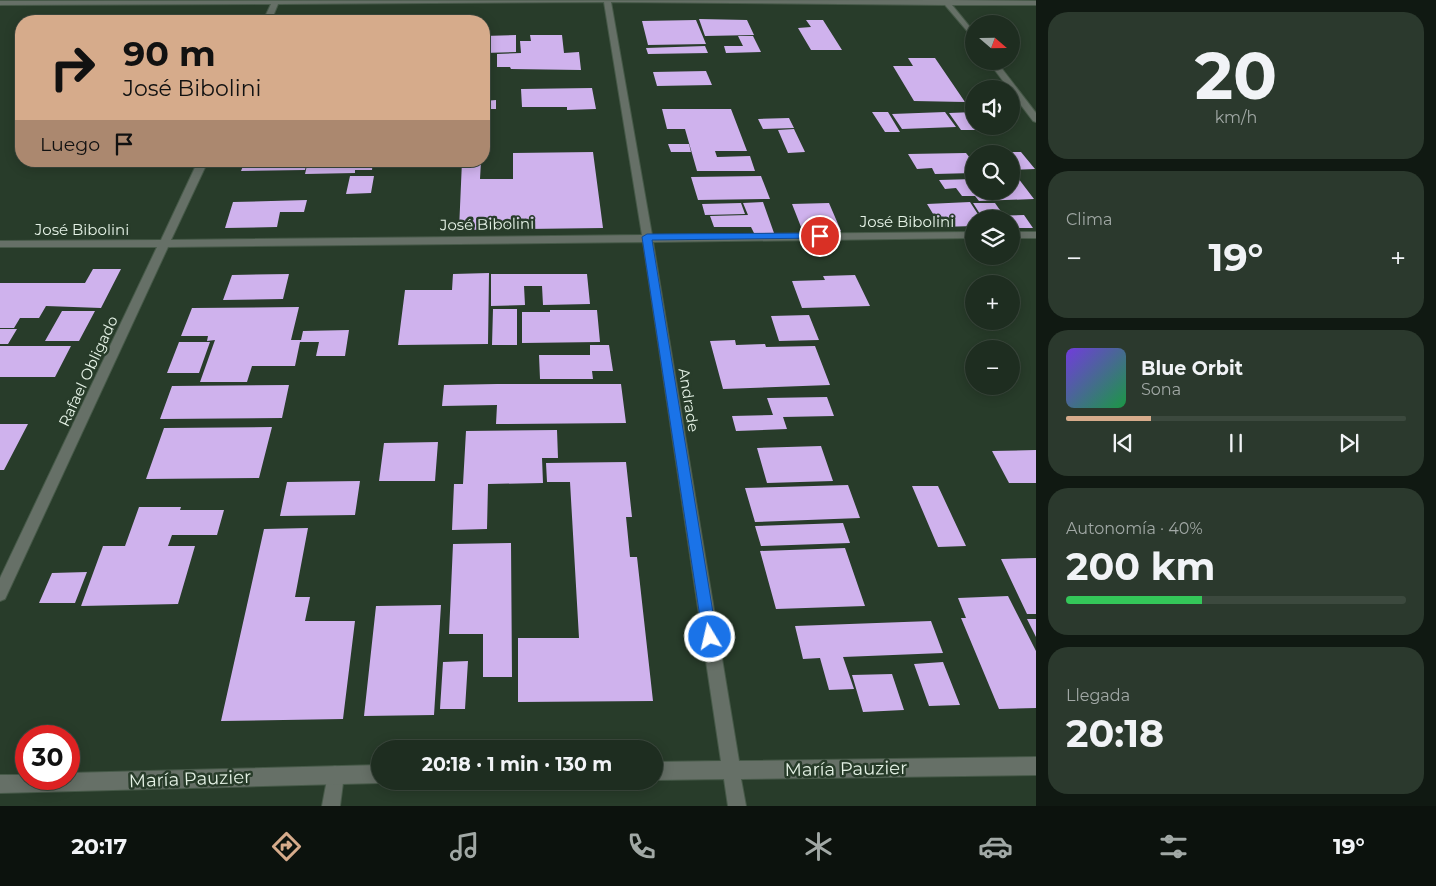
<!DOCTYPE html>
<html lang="es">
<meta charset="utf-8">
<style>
:root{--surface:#1e2d20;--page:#2b392d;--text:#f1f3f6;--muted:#a1a8a5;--line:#3c493e;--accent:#d6ab8b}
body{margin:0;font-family:Montserrat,sans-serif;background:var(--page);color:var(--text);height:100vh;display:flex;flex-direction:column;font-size:19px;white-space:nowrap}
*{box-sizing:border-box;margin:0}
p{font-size:16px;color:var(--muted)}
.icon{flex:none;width:28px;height:28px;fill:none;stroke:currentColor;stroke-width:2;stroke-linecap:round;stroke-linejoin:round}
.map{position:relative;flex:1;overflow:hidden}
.sheet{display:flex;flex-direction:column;gap:12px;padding:12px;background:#101912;width:400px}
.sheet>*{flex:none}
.top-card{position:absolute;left:15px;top:15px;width:475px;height:152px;border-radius:20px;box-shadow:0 2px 12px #0003,0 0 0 1px var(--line);background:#d6ab8b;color:#111;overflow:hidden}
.needle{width:32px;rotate:110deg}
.tools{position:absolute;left:965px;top:15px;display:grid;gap:10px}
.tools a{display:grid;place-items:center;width:55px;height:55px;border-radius:50%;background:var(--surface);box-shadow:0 2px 12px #0003,0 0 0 1px var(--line);font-size:25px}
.speed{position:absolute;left:15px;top:725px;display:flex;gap:10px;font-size:25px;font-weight:700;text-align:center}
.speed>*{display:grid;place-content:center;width:65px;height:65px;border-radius:50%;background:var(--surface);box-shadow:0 2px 12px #0003,0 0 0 1px var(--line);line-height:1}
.speed .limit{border:8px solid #d22;background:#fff;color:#111}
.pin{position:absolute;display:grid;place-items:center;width:42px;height:42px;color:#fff;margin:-21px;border:2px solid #fff;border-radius:50%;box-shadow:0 1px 5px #0007}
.me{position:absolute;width:55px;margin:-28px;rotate:351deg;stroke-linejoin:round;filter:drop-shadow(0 0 4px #0008)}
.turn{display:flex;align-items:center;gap:18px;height:105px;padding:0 25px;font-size:22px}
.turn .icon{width:65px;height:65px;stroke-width:2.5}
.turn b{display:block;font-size:35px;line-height:42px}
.then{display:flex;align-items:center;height:48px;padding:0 25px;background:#0003;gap:10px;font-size:19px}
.big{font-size:38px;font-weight:700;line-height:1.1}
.sheet .widget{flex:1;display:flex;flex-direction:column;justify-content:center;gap:8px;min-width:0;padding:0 18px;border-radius:20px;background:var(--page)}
.sheet .dial{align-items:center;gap:0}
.dial b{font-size:65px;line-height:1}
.song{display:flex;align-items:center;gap:15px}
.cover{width:60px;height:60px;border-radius:8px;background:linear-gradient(135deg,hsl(260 70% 55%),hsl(140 70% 35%))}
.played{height:5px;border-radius:2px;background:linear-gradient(90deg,var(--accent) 25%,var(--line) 25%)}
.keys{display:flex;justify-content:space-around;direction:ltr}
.heat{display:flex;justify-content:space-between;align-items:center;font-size:28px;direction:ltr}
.charge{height:8px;border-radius:4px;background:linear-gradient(90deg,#34c759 40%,var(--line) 0)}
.trip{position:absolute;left:371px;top:740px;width:292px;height:50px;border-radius:25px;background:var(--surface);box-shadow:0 2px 12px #0003,0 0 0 1px var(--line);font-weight:700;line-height:50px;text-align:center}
.tab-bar{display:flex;height:80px;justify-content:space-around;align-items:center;background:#0c120d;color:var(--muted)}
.tab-bar .icon{width:35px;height:35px}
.tab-bar .on{color:var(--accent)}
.tab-bar b{font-size:22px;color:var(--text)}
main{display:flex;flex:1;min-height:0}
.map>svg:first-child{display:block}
.building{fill:#cfb2ed}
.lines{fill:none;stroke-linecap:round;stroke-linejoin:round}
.service-casing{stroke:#465948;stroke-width:2}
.minor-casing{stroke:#465948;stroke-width:2}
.service{fill:#667067;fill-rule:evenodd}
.minor{fill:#667067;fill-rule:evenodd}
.route{fill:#1a73e8;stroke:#114b97}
.labels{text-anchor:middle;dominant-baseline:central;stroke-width:5;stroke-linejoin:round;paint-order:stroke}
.street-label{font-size:15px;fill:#e5f2e6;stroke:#283c2a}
.near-street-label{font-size:18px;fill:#e5f2e6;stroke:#283c2a}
</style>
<main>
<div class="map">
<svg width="1036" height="806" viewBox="0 0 1036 806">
<rect width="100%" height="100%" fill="#283c2a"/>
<path class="building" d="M349 17H375L374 21H348Z
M385 18H409V21H385Z
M699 19 747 20 754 35 705 36Z
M696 20 706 44 648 45 642 21Z
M806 20H823L842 50H811L798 28 811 27Z
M516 35V52L484 53V36Z
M530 35H562L564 53 579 52 581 70 511 69 510 67H497V54L521 53 520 41H531Z
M738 36H753L761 52 726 53 724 46H743Z
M705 46 708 53 648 54 646 48Z
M908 58H935L965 102 914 101 893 66H913Z
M706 71 712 85 657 86 653 72Z
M592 88 596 109 567 110V107H522L521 89Z
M496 100V109H484V101Z
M662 109H731L747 151H715L717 157 750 156 755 171H697L685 129H667Z
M872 112H888L900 132H885Z
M945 112 956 127 902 129 892 114Z
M974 112V126H989L992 130H961L949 113Z
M789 118 794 128 763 129 758 119Z
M794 129 805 152 788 153 778 130Z
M668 144H689L691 152H671Z
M593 152 603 228 459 230 462 161H481L480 179H513V153Z
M1011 152H1021L1035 169 1011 170Z
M966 153 974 163V173L935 174 932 168 917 169 908 154Z
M245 161H307L305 170 241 171Z
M308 161H373L372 170H355V173L305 174Z
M350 176H374L371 193 346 194Z
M761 176 770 199 698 200 691 177Z
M1011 178H1018L1034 199 979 201 975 196H962L956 188 945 189 939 180 974 179V191H1011Z
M307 200 304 212H280L277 227 225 228 233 202Z
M763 202 774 233H754L751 227H714L710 216 748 215 743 203Z
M970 202 981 219H974V226L941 227 927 204Z
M741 203 745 214 705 215 702 204Z
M829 203 841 231 803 232 792 204Z
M973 203H995L1002 213 980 214Z
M1024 215 1033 228H1011V219H987L985 216Z
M93 269H121L101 308 46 306 39 318H20L14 328H0V283H85Z
M489 273 488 344 398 345 405 290H452L453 274Z
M289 274 283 299 223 300 232 275Z
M491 274H587L590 304 543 305 542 286H524L525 305 491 306Z
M855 275 870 306 802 308 792 281 825 280 823 276Z
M299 307 291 340H301L303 331 349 330 345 356H316L319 342H300L295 366H252L247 382H200L215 340 207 341 208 336H181L192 308Z
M493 309H517V345H492Z
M550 310H597L600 342 522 343V312H550Z
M62 311H95L79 341H45Z
M809 315 819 340 779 341 771 316Z
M0 329H17L8 344H0Z
M735 340 736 345 765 344 766 347 815 346 830 385 723 389 710 341Z
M179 342H210L199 373H167Z
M590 345H609L613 371H592L593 379H540L539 355H590Z
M0 346H71L55 377H0Z
M497 384H621L626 423 496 424 497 405 442 406 444 385Z
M289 385 282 418 160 419 172 386Z
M827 397 834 416 783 417 787 429 736 431 732 416 773 415 767 398Z
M0 424H28L4 470H0Z
M272 427 259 478 146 479 164 428Z
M557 430 558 458H542L543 483 488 484 487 529 452 530 454 484H463L466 431Z
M438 442 435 481H379L384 443Z
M821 446 833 481 767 483 757 448Z
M1036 450V483H1009L992 451Z
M626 462 632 517H626L630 557H637L653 701 518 702V638H579L570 482H547L546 463Z
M360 481 355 515 280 516 287 482Z
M848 485 860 518 755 522 745 488Z
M912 486H938L966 546 938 547Z
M139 507H181L180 510H224L217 535H172L168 546H195L178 604 81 606 103 546H125Z
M843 523 850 543 761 546 755 526Z
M308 528 295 597H310L305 621H355L343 719 221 721 264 529Z
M511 543 512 677H483V634H449L453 544Z
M845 548 865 606 776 609 760 551Z
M1036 558V614H1027L1001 559Z
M87 572 75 603H39L52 573Z
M1008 596 1036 651V708L999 709 961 618H966L958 598Z
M441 605 434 715 364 716 376 606Z
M1027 619H1036V637Z
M931 621 943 653 843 657 854 689 829 690 820 658 803 659 795 626Z
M468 661 465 709H440L443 662Z
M943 662 960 705 929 706 914 664Z
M892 674 904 710 863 712 852 675Z"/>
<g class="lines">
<g class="service-casing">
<path id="service" d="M335 766 341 769 344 775 340 806H322L329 769Z"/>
</g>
<g class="minor-casing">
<path id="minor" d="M949 0 1036 1V5H952L974 32V39L945 5 611 2 652 235 974 232V238L653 242 739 761 1036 757V775L741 779 746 806H728L724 779 655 780V762L721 761 643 242 168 247 5 599 0 601V578L157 247H0V241L161 240 198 161H208L171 240 642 235 604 2 278 4 271 21H263L271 4 0 5V1Z
M988 61H996L1036 113V122L1033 121 1011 92V89H1009Z
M1011 232H1036V238H1011Z
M380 765V781H384L380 783 0 793V775H26V779H69V773Z"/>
</g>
<use href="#service" class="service"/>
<use href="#minor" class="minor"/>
</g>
<path class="route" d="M820 233 823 234V238L652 240 717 637 715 642 710 644 705 642 703 637 642 237 647 234Z"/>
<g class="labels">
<g class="street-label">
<text x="907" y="221">José Bibolini</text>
<text transform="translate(487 224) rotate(-1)">José Bibolini</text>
<text x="82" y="229">José Bibolini</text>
<text transform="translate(88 371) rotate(-65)">Rafael Obligado</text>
<text transform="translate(689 400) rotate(81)">Andrade</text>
</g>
<g class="near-street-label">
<text transform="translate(846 769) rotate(-1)">María Pauzier</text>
<text transform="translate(190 779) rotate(-2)">María Pauzier</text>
</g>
</g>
</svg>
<div class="tools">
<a><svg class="needle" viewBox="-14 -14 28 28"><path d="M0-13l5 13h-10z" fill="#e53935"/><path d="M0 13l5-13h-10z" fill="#a1a8a5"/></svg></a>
<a><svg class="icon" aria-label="sound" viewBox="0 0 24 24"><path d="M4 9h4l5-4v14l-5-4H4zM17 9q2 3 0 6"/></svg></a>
<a><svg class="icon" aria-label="search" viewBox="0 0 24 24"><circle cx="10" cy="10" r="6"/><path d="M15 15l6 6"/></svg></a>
<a><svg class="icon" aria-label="layers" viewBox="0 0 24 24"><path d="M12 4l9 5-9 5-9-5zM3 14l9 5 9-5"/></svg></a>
<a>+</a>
<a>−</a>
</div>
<div class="speed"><div class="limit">30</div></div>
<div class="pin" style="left:820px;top:236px;background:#d93025"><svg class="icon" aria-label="arrive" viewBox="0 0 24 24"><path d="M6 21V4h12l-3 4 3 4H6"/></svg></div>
<svg class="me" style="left:710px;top:637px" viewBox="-20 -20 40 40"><circle r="17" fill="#1a73e8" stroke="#fff" stroke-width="3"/><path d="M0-11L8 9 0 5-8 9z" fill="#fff"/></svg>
<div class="trip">20:18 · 1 min · 130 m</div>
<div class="top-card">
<div class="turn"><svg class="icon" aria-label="right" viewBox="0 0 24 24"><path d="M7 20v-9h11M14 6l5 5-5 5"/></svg><div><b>90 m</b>José Bibolini</div></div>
<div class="then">Luego<svg class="icon" aria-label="arrive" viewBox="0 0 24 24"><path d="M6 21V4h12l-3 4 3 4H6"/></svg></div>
</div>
</div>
<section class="sheet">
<div class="widget dial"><b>20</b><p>km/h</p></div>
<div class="widget"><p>Clima</p>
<div class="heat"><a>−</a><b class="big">19°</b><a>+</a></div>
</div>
<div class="widget">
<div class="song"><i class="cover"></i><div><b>Blue Orbit</b><p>Sona</p></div></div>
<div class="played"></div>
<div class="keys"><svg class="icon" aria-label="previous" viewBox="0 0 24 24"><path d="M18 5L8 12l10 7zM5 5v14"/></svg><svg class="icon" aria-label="pause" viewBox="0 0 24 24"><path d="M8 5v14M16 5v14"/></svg><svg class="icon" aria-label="next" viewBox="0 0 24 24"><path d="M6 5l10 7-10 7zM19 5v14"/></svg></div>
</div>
<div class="widget"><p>Autonomía · 40%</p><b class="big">200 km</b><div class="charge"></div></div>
<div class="widget"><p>Llegada</p><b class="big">20:18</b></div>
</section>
</main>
<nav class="tab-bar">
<b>20:17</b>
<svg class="icon on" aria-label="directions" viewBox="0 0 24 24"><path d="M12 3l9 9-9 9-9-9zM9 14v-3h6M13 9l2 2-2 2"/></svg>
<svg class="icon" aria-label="music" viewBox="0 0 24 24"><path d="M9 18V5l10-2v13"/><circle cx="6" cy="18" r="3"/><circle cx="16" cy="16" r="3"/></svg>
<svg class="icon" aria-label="phone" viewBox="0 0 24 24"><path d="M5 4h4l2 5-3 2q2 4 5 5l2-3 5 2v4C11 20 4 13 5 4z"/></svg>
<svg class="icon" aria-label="climate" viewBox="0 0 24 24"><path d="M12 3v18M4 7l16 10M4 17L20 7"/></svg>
<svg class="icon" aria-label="car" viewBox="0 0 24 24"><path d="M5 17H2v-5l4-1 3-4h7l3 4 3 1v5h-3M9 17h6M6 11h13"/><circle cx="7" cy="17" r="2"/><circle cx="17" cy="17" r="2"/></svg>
<svg class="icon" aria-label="filters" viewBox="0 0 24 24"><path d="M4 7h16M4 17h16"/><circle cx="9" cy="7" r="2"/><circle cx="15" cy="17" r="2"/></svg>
<b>19°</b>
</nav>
